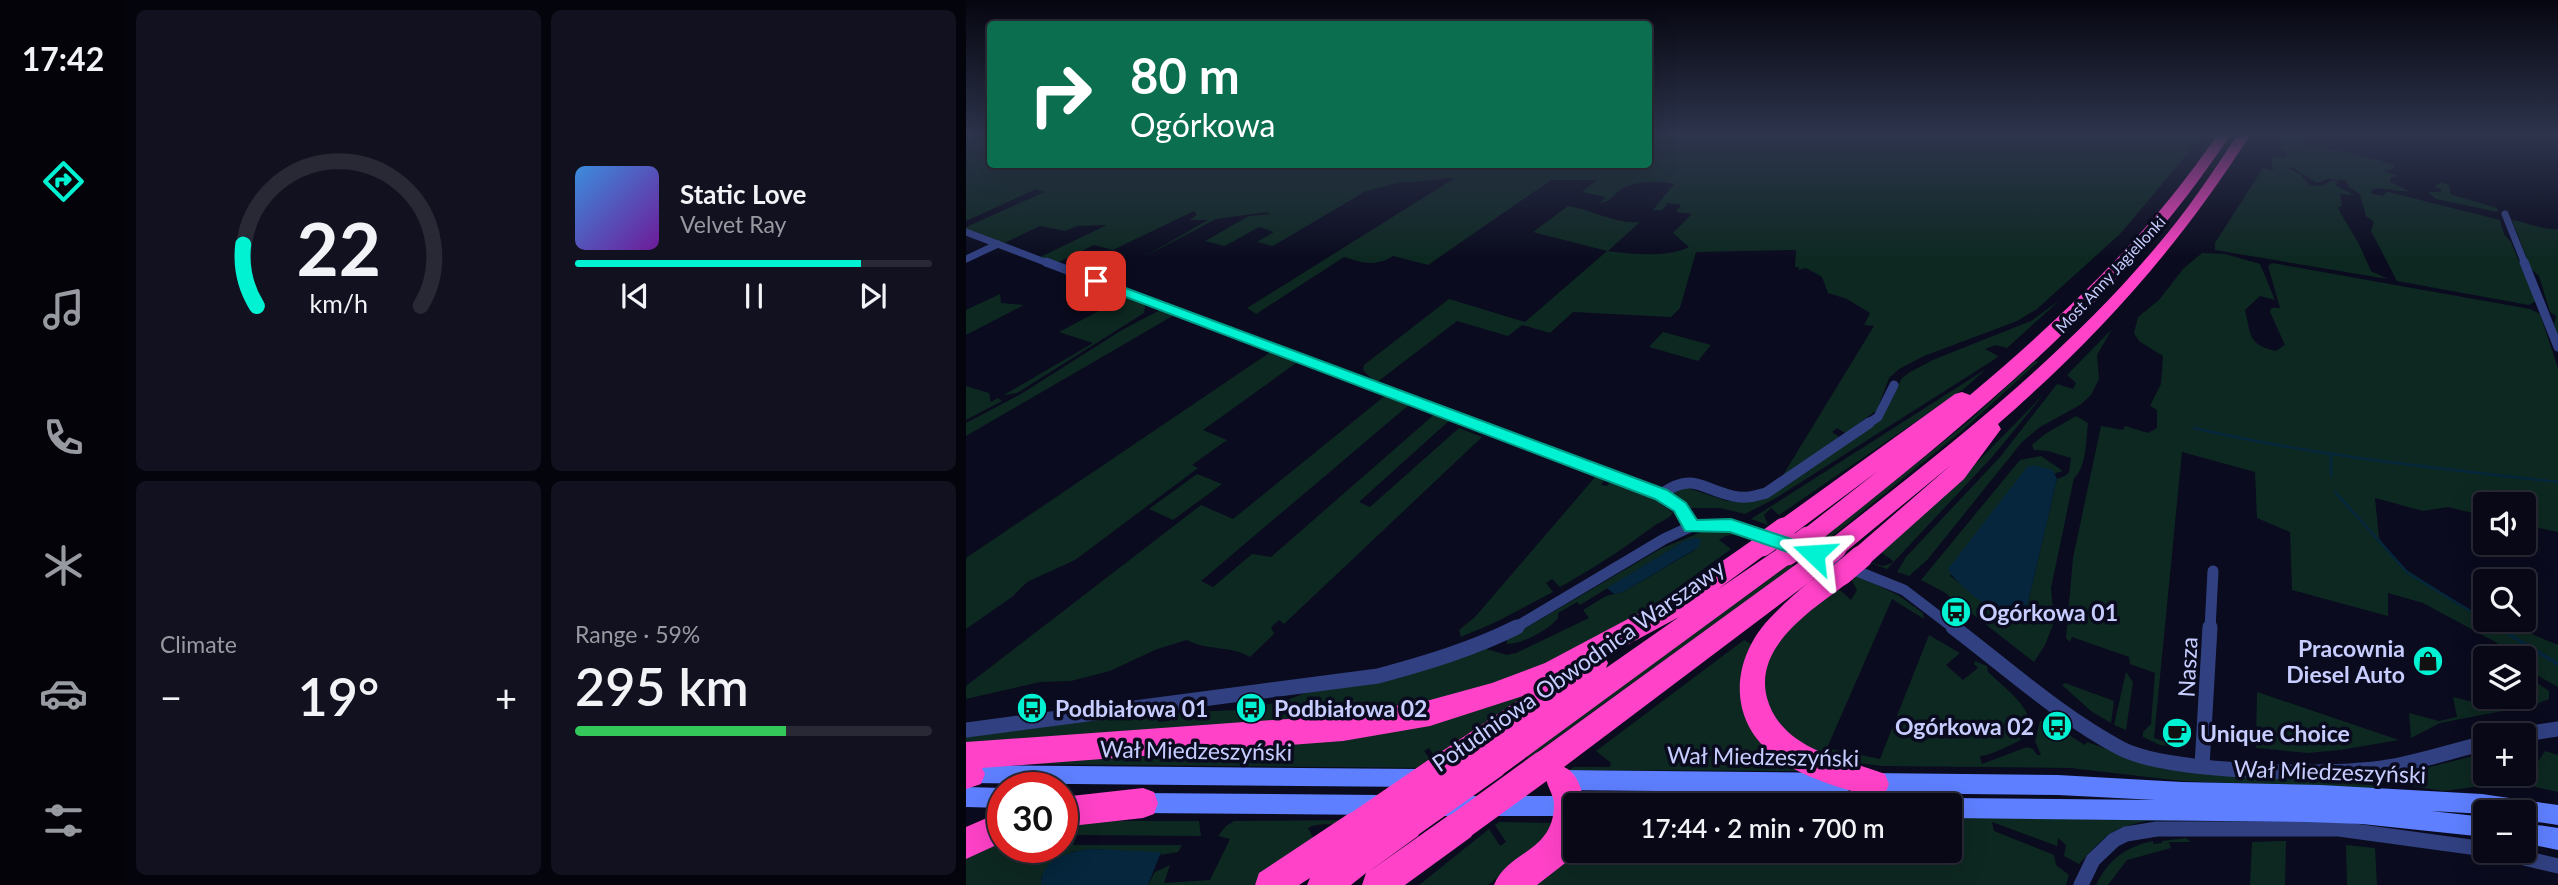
<!DOCTYPE html>
<meta charset="utf-8">
<style>
:root{--surface:#080816;--page:#11111f;--text:#f1f3f6;--muted:#989aa1;--line:#292935;--accent:#00f2d2}
body{margin:0;font-family:Lato,sans-serif;background:var(--page);color:var(--text);height:100vh;display:flex;flex-direction:column;font-size:26px;white-space:nowrap}
*{box-sizing:border-box;margin:0}
p{font-size:23px;color:var(--muted)}
.icon{flex:none;width:38px;height:38px;fill:none;stroke:currentColor;stroke-width:2;stroke-linecap:round;stroke-linejoin:round}
.map{position:relative;flex:1;overflow:hidden}
.side{display:flex;flex-direction:column;gap:10px;padding:10px;background:#04040c;width:840px}
.side>*{flex:none}
.guide{position:absolute;left:21px;top:21px;width:665px;height:147px;border-radius:7px;box-shadow:0 7px 28px #0002,0 0 0 2px var(--line);background:#0b6e4f;color:#fff;overflow:hidden}
.tools{position:absolute;left:1507px;top:492px;display:grid;gap:14px}
.tools a{display:grid;place-items:center;width:63px;height:63px;border-radius:7px;background:var(--surface);box-shadow:0 7px 28px #0002,0 0 0 2px var(--line);font-size:35px}
.speed{position:absolute;left:21px;top:772px;display:flex;gap:14px;font-size:35px;font-weight:700;text-align:center}
.speed>*{display:grid;place-content:center;width:91px;height:91px;border-radius:50%;background:var(--surface);box-shadow:0 7px 28px #0002,0 0 0 2px var(--line);line-height:1}
.speed .limit{border:10px solid #d22;background:#fff;color:#111}
.pin{position:absolute;display:grid;place-items:center;width:60px;height:60px;color:#fff;margin:-30px;border-radius:14px;box-shadow:0 4px 10px #0006}
.me{position:absolute;width:77px;margin:-38px;rotate:290deg;stroke-linejoin:round;filter:drop-shadow(0 0 5px #0008)}
.turn{display:flex;align-items:center;gap:24px;height:147px;padding:0 28px;font-size:32px}
.turn .icon{width:91px;height:91px;stroke-width:2.5}
.turn b{display:block;font-size:49px;line-height:60px}
.big{font-size:52px;font-weight:600;line-height:1.1}
.side .widget{flex:1;display:flex;flex-direction:column;justify-content:center;gap:10px;min-width:0;padding:0 24px;border-radius:10px;background:var(--page)}
.side .dial{align-items:center;gap:0}
.dial svg{height:182px;overflow:visible;fill:none;stroke:var(--line);stroke-width:7;stroke-linecap:round;text-anchor:middle}
.dial text{fill:var(--text);stroke:none}
.song{display:flex;align-items:center;gap:21px}
.cover{width:84px;height:84px;border-radius:10px;background:linear-gradient(135deg,hsl(210 70% 55%),hsl(280 70% 35%))}
.played{height:7px;border-radius:4px;background:linear-gradient(90deg,var(--accent) 80%,var(--line) 80%)}
.keys{display:flex;justify-content:space-around;direction:ltr}
.heat{display:flex;justify-content:space-between;align-items:center;font-size:38px;direction:ltr}
.charge{height:10px;border-radius:5px;background:linear-gradient(90deg,#34c759 59%,var(--line) 0)}
.side .tiles{flex:1;display:grid;gap:10px;grid-template-columns:repeat(2,1fr)}
.trip{position:absolute;left:597px;top:793px;width:399px;height:70px;border-radius:7px;background:var(--surface);box-shadow:0 7px 28px #0002,0 0 0 2px var(--line);font-weight:600;line-height:70px;text-align:center}
main{display:flex;flex:1;min-height:0}
.tabs{display:flex;flex-direction:column;width:126px;justify-content:space-around;align-items:center;background:#030309;color:var(--muted)}
.tabs .icon{width:49px;height:49px}
.tabs .active{color:var(--accent)}
.tabs b{font-size:32px;color:var(--text)}
.map>svg:first-child{display:block}
.green{fill:#0d2821}
.water{fill:#05263c}
.lines{fill:none;stroke-linecap:round;stroke-linejoin:round}
.stream-far1{stroke:#05263c;stroke-width:2.5}
.stream{stroke:#05263c;stroke-width:3.5}
.minor-far3{stroke:#314081;stroke-width:7}
.minor-far2{stroke:#314081;stroke-width:9}
.minor-far1{stroke:#314081;stroke-width:11}
.minor{stroke:#314081;stroke-width:15}
.secondary{fill:#5e7fff;fill-rule:evenodd}
.motorway{fill:#ff42c8;fill-rule:evenodd}
.motorway-bridge-far1{stroke:#ff42c8;stroke-width:23}
.motorway-bridge{stroke:#ff42c8;stroke-width:29}
.route{fill:#00f2d2;stroke:#009d88;stroke-width:2}
.labels{text-anchor:middle;dominant-baseline:central;stroke-width:7;stroke-linejoin:round;paint-order:stroke}
.far-street-label{font-size:16px;fill:#c7cdff;stroke:#0a0b1e}
.near-poi-label{font-size:23px;font-weight:bold;fill:#c7cdff;stroke:#0a0b1e;text-anchor:start}
.near-street-label{font-size:23px;fill:#c7cdff;stroke:#0a0b1e}
</style>
<main>
<nav class="tabs">
<b>17:42</b>
<svg class="icon active" aria-label="directions" viewBox="0 0 24 24"><path d="M12 3l9 9-9 9-9-9zM9 14v-3h6M13 9l2 2-2 2"/></svg>
<svg class="icon" aria-label="music" viewBox="0 0 24 24"><path d="M9 18V5l10-2v13"/><circle cx="6" cy="18" r="3"/><circle cx="16" cy="16" r="3"/></svg>
<svg class="icon" aria-label="phone" viewBox="0 0 24 24"><path d="M5 4h4l2 5-3 2q2 4 5 5l2-3 5 2v4C11 20 4 13 5 4z"/></svg>
<svg class="icon" aria-label="climate" viewBox="0 0 24 24"><path d="M12 3v18M4 7l16 10M4 17L20 7"/></svg>
<svg class="icon" aria-label="car" viewBox="0 0 24 24"><path d="M5 17H2v-5l4-1 3-4h7l3 4 3 1v5h-3M9 17h6M6 11h13"/><circle cx="7" cy="17" r="2"/><circle cx="17" cy="17" r="2"/></svg>
<svg class="icon" aria-label="filters" viewBox="0 0 24 24"><path d="M4 7h16M4 17h16"/><circle cx="9" cy="7" r="2"/><circle cx="15" cy="17" r="2"/></svg>
</nav>
<section class="side">
<div class="tiles">
<div class="widget dial"><svg viewBox="0 0 100 80">
<path d="M14 69A42 42 0 1 1 86 69"/>
<path d="M14 69A42 42 0 0 1 8 42" stroke="#00f2d2"/>
<text x="50" y="56" font-size="32" font-weight="700">22</text>
<text x="50" y="72" font-size="11">km/h</text>
</svg></div>
<div class="widget">
<div class="song"><i class="cover"></i><div><b>Static Love</b><p>Velvet Ray</p></div></div>
<div class="played"></div>
<div class="keys"><svg class="icon" aria-label="previous" viewBox="0 0 24 24"><path d="M18 5L8 12l10 7zM5 5v14"/></svg><svg class="icon" aria-label="pause" viewBox="0 0 24 24"><path d="M8 5v14M16 5v14"/></svg><svg class="icon" aria-label="next" viewBox="0 0 24 24"><path d="M6 5l10 7-10 7zM19 5v14"/></svg></div>
</div>
<div class="widget"><p>Climate</p>
<div class="heat"><a>−</a><b class="big">19°</b><a>+</a></div>
</div>
<div class="widget"><p>Range · 59%</p><b class="big">295 km</b><div class="charge"></div></div>
</div>
</section>
<div class="map">
<svg width="1592" height="885" viewBox="0 0 1592 885">
<rect width="100%" height="100%" fill="#0a0b1e"/>
<path class="green" d="M0 135H24V164H682L683 135H1235L1230 144 1221 145 1223 152 1154 234 1071 309 1051 321 958 356 933 369 923 378 911 410 879 433 871 428 866 432 873 437 814 480 908 326 898 325 904 313 881 299 862 293 856 277 840 268 832 270 833 267H829L830 250 730 252 714 308 705 317 607 312 584 333 556 325 542 336 491 321 410 383 397 370 398 365 483 299 559 322 641 251 567 232 602 206C627 210 648 224 674 222L642 251C667 254 700 258 723 247L707 233 726 214 710 212 715 205 702 203 696 210H687L708 184C694 181 671 181 657 188 649 193 644 202 634 203L640 197 616 192 631 180H585L462 265 427 256C410 267 397 263 378 257L290 314 281 308 489 178 430 183 400 191 307 246 291 242 308 232 293 227 259 246 239 241 283 216 304 214 301 212 250 219 176 258 242 220H223L231 215 228 211 147 250 128 245 89 264 72 258 141 225 111 226 99 231 74 226 38 243 0 230V227L79 192 70 189 0 221Z
M1312 135H1329L1342 145 1364 146 1360 149C1383 151 1405 158 1429 165L1427 169 1417 171 1432 176 1424 178V182L1443 191C1430 192 1419 187 1407 189L1405 193 1416 196 1422 192 1534 220 1538 234 1545 242 1570 301 1563 305 1431 281 1405 231 1408 222 1400 216 1394 194 1383 187 1379 180 1361 179 1351 183 1326 167 1322 168 1334 174 1344 186 1358 185 1366 180 1372 181 1369 185 1388 195 1374 194 1376 206 1372 207 1374 212 1393 244 1405 271 1422 279 1249 250V243L1297 168 1319 174 1307 170 1305 157H1319L1320 152 1312 148 1316 142Z
M1476 182 1483 185 1484 194 1531 208 1532 212 1470 199 1462 192H1475V189L1468 187Z
M1546 220C1558 222 1582 231 1592 229V339L1588 325 1590 316 1584 312 1573 276 1565 269Z
M1236 253 1259 254 1294 264 1309 300 1294 296 1279 310C1285 335 1282 345 1310 351L1319 345 1304 312 1305 308H1314L1302 266 1306 263 1564 309 1574 314 1592 368V532L1558 525V504H1519V516L1482 507 1457 511 1409 498 1413 538 1433 565 1519 620 1532 625 1540 623 1592 645V687L1558 668V665H1572L1457 603 1422 593V616L1326 590 1324 532 1291 518 1289 472 1216 452 1188 738 1219 748 1194 745 1177 737V732L1185 724 1189 673 1164 664 1163 657 1106 637 1104 642 1100 638 1107 558 1135 426 1157 430 1159 426 1182 433 1191 428V410L1184 406 1195 384 1197 356 1173 341 1168 333 1172 317 1193 300 1217 269Z
M34 294 35 303 58 305 0 335V310Z
M163 295 175 299 179 307 178 313 51 393 38 395 127 343 93 332Z
M1094 300 1041 348 1030 345 1019 349 1032 356 1029 359 810 498 779 514 754 508H723L707 493 716 486 761 501 785 502 914 418 936 378 944 372 969 359 1065 321Z
M196 309 210 314 0 436V423L55 394 156 330Z
M1146 329 1131 355 1133 379 1125 395 1114 405 1074 427 1056 442 962 559 943 576 931 572 940 557 1035 456 1091 384 1107 389 1110 383 1101 375Z
M697 332 745 345 732 361 683 347Z
M306 351 333 361 237 430 261 440 226 465 232 468 109 560 61 582 46 597 0 629V558Z
M1069 361 1072 362 998 429 864 538 860 536 1003 421Z
M1020 369 999 388 813 515 805 508 798 515 802 525 785 519Z
M0 386 23 393 25 402 32 398 36 401 0 420Z
M1078 394 1027 456 921 569 902 562 917 566 926 563 927 561 915 552 984 490Z
M420 395 444 404 235 581 247 587 286 554 305 557 470 413 485 419 393 502 404 507 493 428 516 437 318 624 313 620 305 627 308 634 284 657C264 645 241 651 221 640L191 649 144 671 105 681 74 682 0 699V686L235 505 267 519Z
M1110 416 1122 423C1120 439 1121 467 1108 478L1085 588 1088 622 1079 645 1068 662 978 592 955 580 1054 460 1075 456 1097 471 1090 473 984 576 1038 617 1056 618 1060 611 1091 479 1099 476 1103 472 1105 458 1082 451 1068 450 1066 445 1079 434Z
M231 474 256 484 207 520 183 509Z
M631 475 639 478 635 485 641 486 645 481 688 499 707 513C702 520 692 522 685 528 656 550 626 569 594 587L586 579 580 583 587 592 530 622 495 637 493 630 509 617Z
M740 530H760L786 537 782 540C772 534 762 533 753 540L765 549 681 610 620 647 526 687 425 712 0 750V736L194 711 192 722 203 721 207 713 290 709 291 706 316 702 342 692 433 678 520 649 541 655 550 653 623 618 617 610 640 596 657 592 729 550 720 540 614 605 611 602 592 613V618C583 630 556 644 541 644V639L694 549Z
M824 564 828 566 563 758 558 756Z
M887 574 932 595 957 613 958 619 926 599 861 748 914 759 963 635 994 653 980 665 997 680 1012 668 1008 664 1009 661 1021 666 1022 672C1042 691 1090 725 1045 745 1035 749 1025 755 1014 756L1016 764 1061 747 1067 749 1071 755H1075L1069 741 1074 721 1079 720 1119 745 1121 742 1198 769 1381 782 1407 779 1412 789 1216 781 1104 768 916 766 863 759 828 744 799 706 796 671 808 646 833 620 869 590H874L885 600 891 590 884 577Z
M778 640 789 646 777 667 837 771 603 770 608 767H644L645 763 630 751Z
M1160 672 1167 682 1160 730 1148 725Z
M1558 674 1583 691V699L1568 705 1474 723 1445 738 1443 713 1473 721 1491 717 1487 697 1530 708 1538 707V697L1558 696Z
M595 678 471 760 463 748 458 751 468 764 462 768 41 764 180 755Z
M1099 683 1148 701 1145 723 1125 711 1096 685Z
M1291 692 1433 740 1374 750 1342 753 1290 748Z
M1579 751 1592 755V792L1569 787 1560 780Z
M1519 753V774H1549L1544 782 1478 791 1420 782 1416 779Z
M984 817 1291 822 1181 821C1141 829 1139 837 1113 864L1098 856 1100 845 1092 838 1091 846 1026 822 1028 831 1088 855 1090 865 1103 875 1100 885H570L614 851 984 850Z
M387 820C373 829 356 820 342 828L350 843 288 885H182L189 872 204 865 198 883 244 880 264 839 252 836 260 826 268 821Z
M134 821H233L235 836 111 835 107 845H216L212 852 194 855 195 853 125 849 106 852 75 877V885H0V855L37 837V847H96V824Z
M533 822 590 823 571 847 522 885H453L523 829 534 846 540 842 529 825Z
M1220 838 1225 842H1203L1205 848 1161 860 1142 885H1130C1142 860 1159 847 1187 841V844L1196 843V841Z
M1320 841 1319 885H1284L1286 842Z
M1380 845 1409 848 1411 885H1381Z"/>
<path class="water" d="M1067 465 1087 470 1091 479 1060 611 1056 618C1051 620 1050 621 1045 620 1032 617 986 581 982 569L1061 467Z
M729 538 735 539 733 547 657 592 648 594 641 588 720 540Z
M125 849 195 852 182 885H75C75 858 103 852 125 849Z"/>
<g class="lines">
<path class="stream-far1" d="M1228 428C1348 456 1470 468 1592 482
M1365 454V475
M1369 492 1442 573 1534 629"/>
<path class="stream" d="M1531 627 1592 664"/>
<path class="minor-far3" d="M1539 214 1559 264
M0 232 84 264
M0 259 32 244"/>
<path class="minor-far2" d="M80 262 512 425
M1558 262 1592 347
M900 425 912 417 928 385"/>
<path class="minor-far1" d="M507 423 695 494 714 507 726 526
M695 494C728 472 735 489 767 496 779 499 789 496 800 493L903 423
M831 547 938 590 989 629
M547 629 698 539 726 526 765 525 806 539
M1244 629 1247 571"/>
<path class="minor" d="M987 627C1041 668 1094 716 1154 748 1202 773 1361 776 1416 768 1451 763 1485 751 1519 743
M0 730 412 676C460 663 507 649 551 627
M1552 735 1592 729
M1236 766 1244 627
M1525 850 1592 866
M1115 885 1127 860 1148 840 1160 834 1191 829H1373L1519 849"/>
<path class="secondary" d="M0 765 454 769 461 771 464 778 461 785 454 787 0 783Z
M593 770 877 773 884 776 887 783 884 790 877 793 593 790 586 787 583 780 586 773Z
M904 773 1092 775 1216 782 1355 785 1516 794 1592 805V825L1558 820V812H1519V814L1465 811 1519 817V837L1396 824 1342 822 984 818V805H975L977 801 984 798 1190 800 1092 795 904 793 897 790 894 783 897 776Z
M0 787 37 788V808L0 807Z
M173 793 415 795 422 798 425 805 422 812 415 815 173 813 166 810 163 803 166 796Z
M474 796H609L616 799 619 805H609V816H474L467 813 464 806 467 799Z
M1558 823 1592 828V850L1558 843Z"/>
<path class="motorway" d="M1251 135H1264C1158 298 1001 424 850 544L842 547 834 544 830 538 834 532 912 471 826 535 818 538 810 535 806 529 810 523 989 394 996 392 1004 395C1096 317 1183 236 1251 135Z
M1271 135H1284C1213 247 1132 337 1032 424L1035 429 998 479 903 564 895 566 887 564 883 557 887 550 985 465 877 554 869 557 861 554 857 548 861 542C976 451 1095 360 1190 247 1220 212 1246 174 1271 135Z
M796 536 804 539 808 545 804 551 751 590 813 548 821 545 829 548 833 554 829 560 536 775 526 779 516 775 511 765 514 759 482 778 472 774 467 764 472 754 560 695 464 726 377 741 16 768 19 774 15 784 0 789V742L377 715 464 700 526 683 579 663 709 594 788 539ZM713 617 640 668 642 663 639 657Z
M849 555 858 557 861 564 858 571 598 767C612 773 617 792 618 805H609V850H616L571 885H528C542 850 588 853 588 804 588 795 581 787 580 778L568 775 563 765 568 755 840 557Z
M875 564 884 567 887 574 884 581C849 608 787 645 801 698 807 720 822 735 842 746 866 759 893 764 919 774L923 784 919 794 908 798C874 787 834 778 806 754 759 716 767 654 807 615 825 597 851 572 875 564Z
M177 788 188 792 192 803 188 814 177 818 96 827V797Z
M393 810 404 814 409 825 406 831 441 810 452 814 457 825 452 836 401 873 483 815 494 811 505 815 510 826 505 837 439 885H396L400 873 385 885H341L344 878 333 885H289L293 873 382 814Z
M37 811V842L0 859V827Z"/>
<path class="motorway-bridge-far1" d="M796 545 818 529
M821 554 842 538
M849 564 869 548
M875 574 895 557"/>
<path class="motorway-bridge" d="M393 825 482 764
M441 825 526 765
M494 826 578 765"/>
</g>
<linearGradient id="sky" x2="0" y2="1"><stop stop-color="#060610"/><stop offset="0.52" stop-color="#2d344c"/><stop offset="1" stop-color="#2d344c" stop-opacity="0"/></linearGradient>
<rect width="1592" height="259" fill="url(#sky)"/>
<path class="route" d="M130 277 701 490 720 503 731 520 765 519 855 549 857 554 855 559 848 561 764 532 719 531 708 511 689 499 126 284V278Z"/>
<defs>
<g id="bus-disc" transform="scale(1.575)"><circle r="9.5" fill="#00f2d2" stroke="#0a0b1e"/><path d="M-5-6H5V4H4V6H2V4H-2V6H-4V4H-5ZM-3.5-4V0h7V-4ZM-3.5 1.2v1.5H-2V1.2ZM2 1.2v1.5H3.5V1.2Z" fill="#111"/></g>
<g id="shop-disc" transform="scale(1.575)"><circle r="9.5" fill="#00f2d2" stroke="#0a0b1e"/><path d="M-5-2.5h2.3a2.7 3.5 0 0 1 5.4 0H5L5.5 6h-11ZM-1.5-2.5h3a1.5 2.3 0 0 0-3 0Z" fill="#111"/></g>
<g id="cafe-disc" transform="scale(1.575)"><circle r="9.5" fill="#00f2d2" stroke="#0a0b1e"/><path d="M-5.5-4.5H6V0H3Q3 3.5 0 3.5H-2.5Q-5.5 3.5-5.5 0ZM3-3.2v2h1.7v-2ZM-6 4.5H4V6H-6Z" fill="#111"/></g>
</defs>
<g fill-rule="evenodd">
<use href="#bus-disc" x="990" y="612"/>
<use href="#shop-disc" x="1462" y="661"/>
<use href="#bus-disc" x="66" y="708"/>
<use href="#bus-disc" x="285" y="708"/>
<use href="#bus-disc" x="1091" y="726"/>
<use href="#cafe-disc" x="1211" y="733"/>
</g>
<g class="labels">
<g class="far-street-label">
<text transform="translate(1144 274) rotate(-47)">Most Anny Jagiellonki</text>
</g>
<g class="near-poi-label">
<text x="1013" y="612">Ogórkowa 01</text>
<text x="1439" y="648" text-anchor="end">Pracownia<tspan x="1439" dy="26">Diesel Auto</tspan></text>
<text x="89" y="708">Podbiałowa 01</text>
<text x="308" y="708">Podbiałowa 02</text>
<text x="1068" y="726" text-anchor="end">Ogórkowa 02</text>
<text x="1234" y="733">Unique Choice</text>
</g>
<g class="near-street-label">
<text transform="translate(612 665) rotate(-35)">Południowa Obwodnica Warszawy</text>
<text transform="translate(1221 667) rotate(-87)">Nasza</text>
<text transform="translate(230 750) rotate(1)">Wał Miedzeszyński</text>
<text transform="translate(797 756) rotate(1)">Wał Miedzeszyński</text>
<text transform="translate(1364 771) rotate(2)">Wał Miedzeszyński</text>
</g>
</g>
</svg>
<div class="tools">
<a><svg class="icon" aria-label="sound" viewBox="0 0 24 24"><path d="M4 9h4l5-4v14l-5-4H4zM17 9q2 3 0 6"/></svg></a>
<a><svg class="icon" aria-label="search" viewBox="0 0 24 24"><circle cx="10" cy="10" r="6"/><path d="M15 15l6 6"/></svg></a>
<a><svg class="icon" aria-label="layers" viewBox="0 0 24 24"><path d="M12 4l9 5-9 5-9-5zM3 14l9 5 9-5"/></svg></a>
<a>+</a>
<a>−</a>
</div>
<div class="speed"><div class="limit">30</div></div>
<div class="pin" style="left:130px;top:281px;background:#d93025"><svg class="icon" aria-label="arrive" viewBox="0 0 24 24"><path d="M6 21V4h12l-3 4 3 4H6"/></svg></div>
<svg class="me" style="left:848px;top:554px" viewBox="-20 -20 40 40"><path d="M0-17L14 15 0 8-14 15z" fill="#00f2d2" stroke="#fff" stroke-width="4"/></svg>
<div class="trip">17:44 · 2 min · 700 m</div>
<div class="guide">
<div class="turn"><svg class="icon" aria-label="right" viewBox="0 0 24 24"><path d="M7 20v-9h11M14 6l5 5-5 5"/></svg><div><b>80 m</b>Ogórkowa</div></div>
</div>
</div>
</main>
